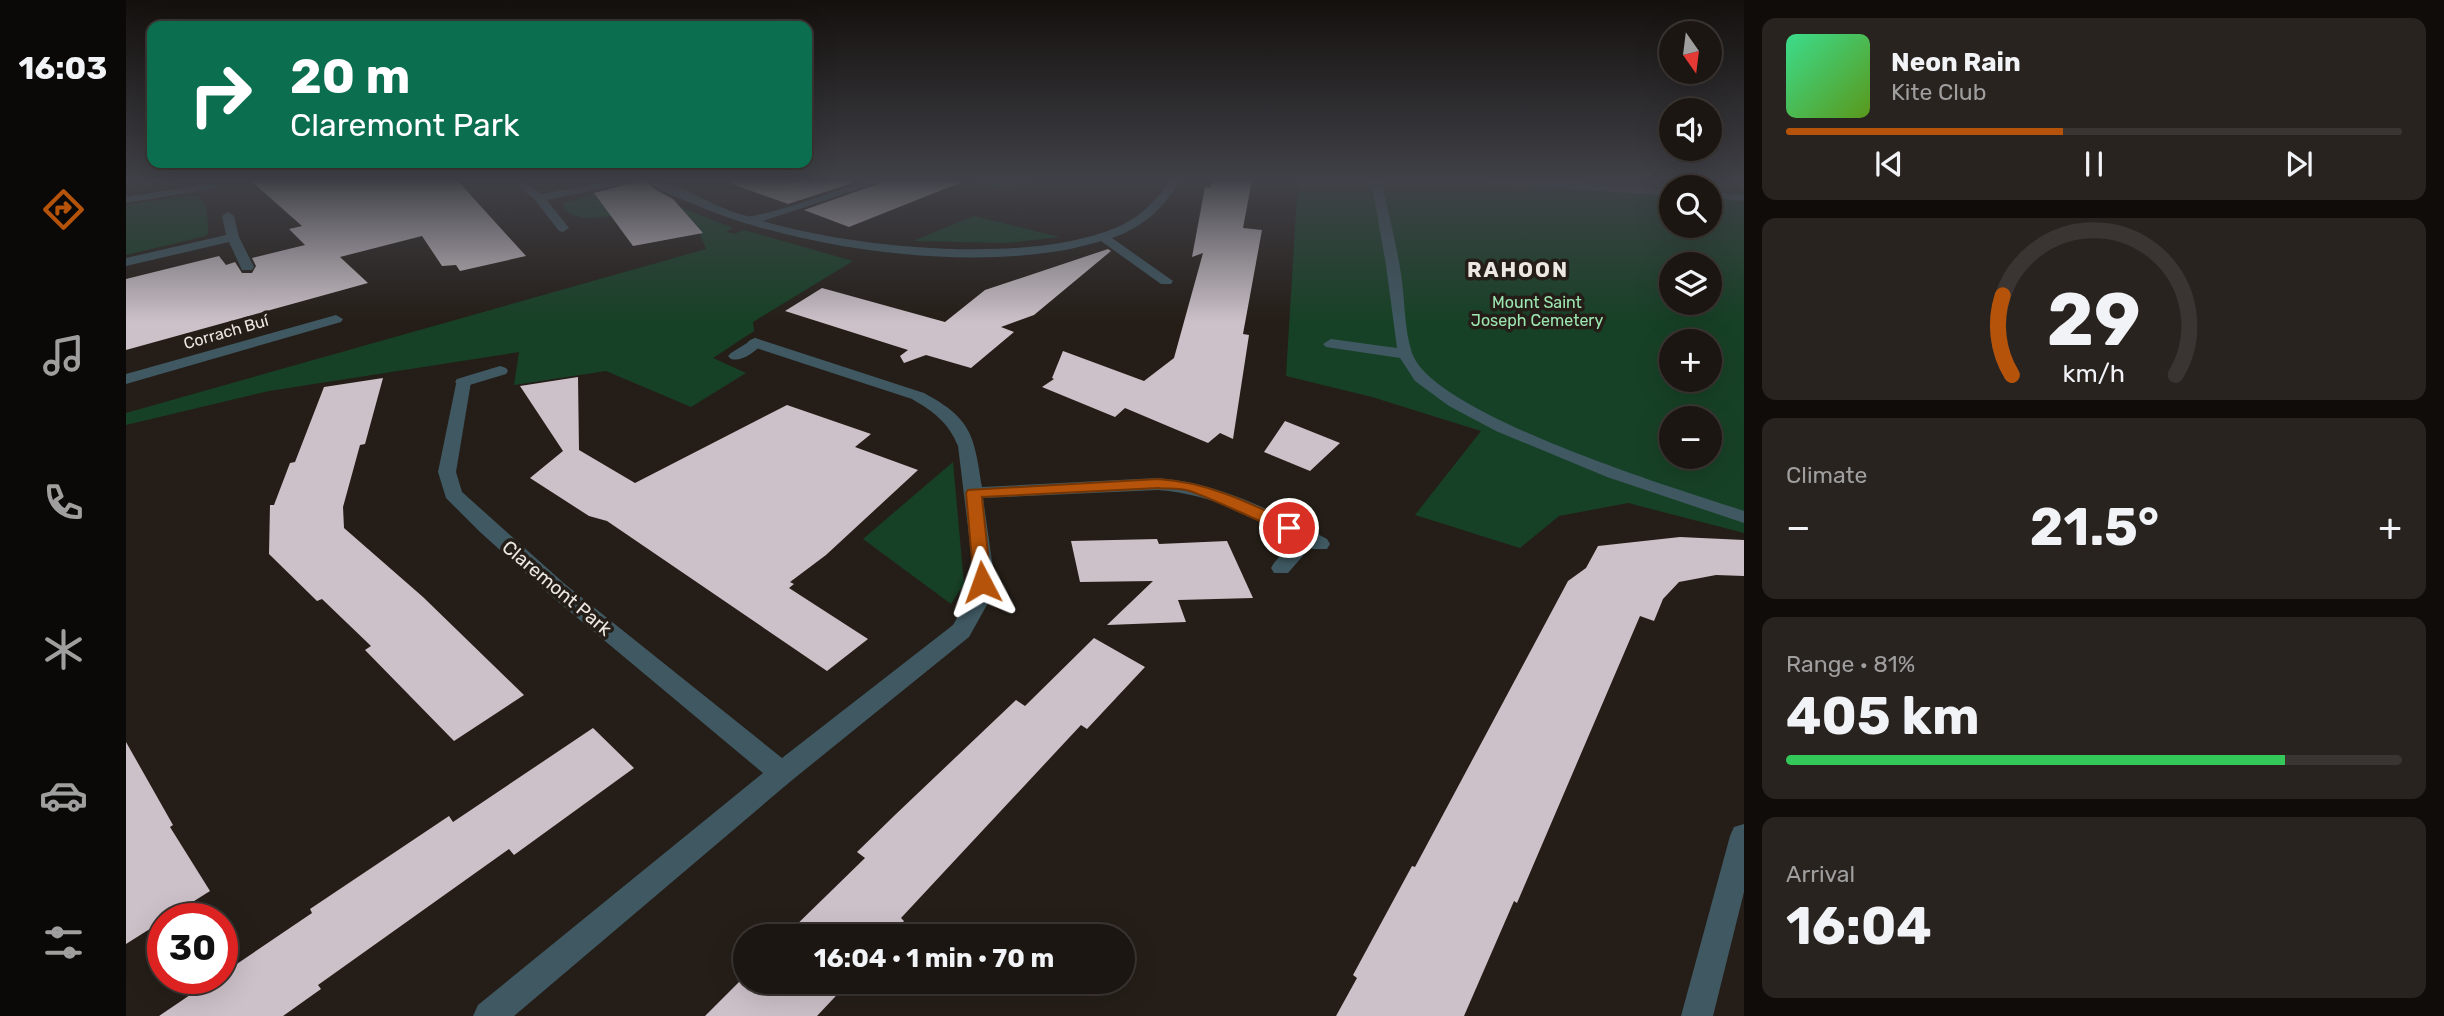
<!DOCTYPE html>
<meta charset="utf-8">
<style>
:root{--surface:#1c1612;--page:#292320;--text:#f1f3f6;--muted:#a09f9f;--line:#3a3532;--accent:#b45309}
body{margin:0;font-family:Rubik,sans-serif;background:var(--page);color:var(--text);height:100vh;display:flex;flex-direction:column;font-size:26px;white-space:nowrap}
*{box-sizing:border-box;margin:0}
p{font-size:23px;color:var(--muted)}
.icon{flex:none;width:38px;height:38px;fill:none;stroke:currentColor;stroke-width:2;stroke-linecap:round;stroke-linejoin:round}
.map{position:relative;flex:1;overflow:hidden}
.panel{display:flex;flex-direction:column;gap:18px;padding:18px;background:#0f0c0a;width:700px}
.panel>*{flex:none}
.top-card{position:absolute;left:21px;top:21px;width:665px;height:147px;border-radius:14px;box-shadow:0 7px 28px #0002,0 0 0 2px var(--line);background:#0b6e4f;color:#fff;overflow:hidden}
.needle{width:46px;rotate:166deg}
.buttons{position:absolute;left:1533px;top:21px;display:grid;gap:14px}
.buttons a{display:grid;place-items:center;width:63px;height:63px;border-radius:50%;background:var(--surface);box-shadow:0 7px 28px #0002,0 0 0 2px var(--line);font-size:35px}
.speed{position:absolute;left:21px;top:903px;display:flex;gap:14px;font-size:35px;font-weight:700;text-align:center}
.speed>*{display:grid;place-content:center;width:91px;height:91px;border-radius:50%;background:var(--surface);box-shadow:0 7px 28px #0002,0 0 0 2px var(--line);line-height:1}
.speed .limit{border:10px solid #d22;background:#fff;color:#111}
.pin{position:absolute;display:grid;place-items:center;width:60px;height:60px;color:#fff;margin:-30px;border:4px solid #fff;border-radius:50%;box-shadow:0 2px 7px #0007}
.me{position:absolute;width:77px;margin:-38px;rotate:356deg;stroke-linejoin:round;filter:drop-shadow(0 0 5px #0008)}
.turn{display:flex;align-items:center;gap:24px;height:147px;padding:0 28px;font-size:32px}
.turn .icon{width:91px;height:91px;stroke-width:2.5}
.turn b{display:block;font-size:49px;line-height:60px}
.big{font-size:52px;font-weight:700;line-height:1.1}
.panel .widget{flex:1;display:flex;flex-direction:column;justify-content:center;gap:10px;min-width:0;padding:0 24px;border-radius:14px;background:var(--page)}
.panel .dial{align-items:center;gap:0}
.dial svg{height:182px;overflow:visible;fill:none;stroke:var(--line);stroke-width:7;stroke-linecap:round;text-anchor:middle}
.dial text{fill:var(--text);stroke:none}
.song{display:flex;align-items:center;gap:21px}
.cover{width:84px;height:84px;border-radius:10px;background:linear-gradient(135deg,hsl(150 70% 55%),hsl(90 70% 35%))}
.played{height:7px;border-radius:4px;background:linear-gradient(90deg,var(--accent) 45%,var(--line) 45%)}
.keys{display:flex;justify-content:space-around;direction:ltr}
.heat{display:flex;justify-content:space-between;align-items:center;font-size:38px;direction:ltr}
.charge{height:10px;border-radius:5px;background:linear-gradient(90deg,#34c759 81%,var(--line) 0)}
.trip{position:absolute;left:607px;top:924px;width:402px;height:70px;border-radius:35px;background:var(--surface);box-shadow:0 7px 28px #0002,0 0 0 2px var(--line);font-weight:700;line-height:70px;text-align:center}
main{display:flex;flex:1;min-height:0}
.dock{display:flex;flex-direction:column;width:126px;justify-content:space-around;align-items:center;background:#0b0907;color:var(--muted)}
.dock .icon{width:49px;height:49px}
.dock .selected{color:var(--accent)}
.dock b{font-size:32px;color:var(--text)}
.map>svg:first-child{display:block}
.green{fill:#174126;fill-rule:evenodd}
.building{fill:#ccc1c8}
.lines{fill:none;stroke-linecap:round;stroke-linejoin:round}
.service{fill:#3f5861;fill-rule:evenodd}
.minor{fill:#3f5861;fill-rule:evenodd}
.route{fill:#b45309;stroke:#753606;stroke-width:2}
.labels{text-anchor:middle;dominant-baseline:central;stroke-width:7;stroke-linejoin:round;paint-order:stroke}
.far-park-label{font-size:16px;fill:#9de7b1;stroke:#251e18}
.far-street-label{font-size:16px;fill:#ece7e3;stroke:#251e18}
.street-label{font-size:19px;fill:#ece7e3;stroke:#251e18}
.far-district-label{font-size:21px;font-weight:bold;letter-spacing:2px;fill:#ece7e3;stroke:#251e18}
</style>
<main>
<nav class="dock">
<b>16:03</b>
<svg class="icon selected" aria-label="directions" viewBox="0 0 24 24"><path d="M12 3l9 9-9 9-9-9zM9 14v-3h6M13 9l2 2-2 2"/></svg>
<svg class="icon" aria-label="music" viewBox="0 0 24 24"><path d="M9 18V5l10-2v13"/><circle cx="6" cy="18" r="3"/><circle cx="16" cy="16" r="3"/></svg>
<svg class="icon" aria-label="phone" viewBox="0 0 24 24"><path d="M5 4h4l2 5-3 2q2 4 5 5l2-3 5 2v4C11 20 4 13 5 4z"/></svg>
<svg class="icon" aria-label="climate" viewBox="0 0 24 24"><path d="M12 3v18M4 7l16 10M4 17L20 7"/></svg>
<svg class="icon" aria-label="car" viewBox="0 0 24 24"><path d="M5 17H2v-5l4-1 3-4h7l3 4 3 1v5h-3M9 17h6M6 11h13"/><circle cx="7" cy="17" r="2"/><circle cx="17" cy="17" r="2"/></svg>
<svg class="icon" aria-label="filters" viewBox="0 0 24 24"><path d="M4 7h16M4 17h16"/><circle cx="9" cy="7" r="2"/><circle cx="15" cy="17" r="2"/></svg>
</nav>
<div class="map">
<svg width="1618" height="1016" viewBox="0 0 1618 1016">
<rect width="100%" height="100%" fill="#251e18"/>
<path class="green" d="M838 180H909L882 192Z
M1172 180H1618V533L1502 503 1433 516 1394 548 1289 515 1355 431 1246 397 1160 376ZM1545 187H1584V226H1545ZM1545 264H1584V303H1545ZM1545 341H1584V380H1545ZM1545 418H1584V457H1545Z
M471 193 554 207 607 228 600 232 608 234 618 230 727 261 627 322 628 331 587 358 620 373 565 407 480 371 388 385 393 352 143 391 0 425V413L580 249C556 172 469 241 438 209L437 203Z
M62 195 73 196C82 205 82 221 82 233L80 236 0 255V205Z
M848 216 934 237 881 243 787 241Z
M827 462 838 584 825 604 737 539Z"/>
<path class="building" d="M124 180H331L400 256 334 271 330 265 316 266 296 236 214 257 242 283 0 350V279L93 256 100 265 109 262 116 273H126L130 266 126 258 179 245 163 229 176 226Z
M518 180 530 190 547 199 577 233 507 246 468 193Z
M607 180H736L662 204 606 184Z
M763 180 836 182 723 227 678 210Z
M1085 180H1126L1117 228 1136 230 1117 334 1123 335 1107 439 1094 433 1082 443 999 408 989 417 916 387 928 379 926 378 937 351 1018 381 1048 358 1077 253 1066 257 1079 187 1084 188Z
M982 249 985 251 908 315 875 327 888 332 845 368 800 355 778 363 774 356 782 350 659 311 696 288 819 322 859 290Z
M452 377 453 450 509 483 661 405 745 434 729 447 792 470 700 555 664 582 668 584 663 588 742 639 701 671 481 521 463 516 404 478 437 451 394 386Z
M257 378 239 444 234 445 217 507 218 528 297 597 398 695 328 741 239 650 245 646 196 599 191 601 143 554 144 505H148L164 463 169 462 198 387Z
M1159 421 1214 443 1184 471 1138 452Z
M1554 537 1618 540V576L1590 575 1553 582 1537 599 1528 621 1514 616 1391 903 1388 901 1338 1016H1210L1231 978 1227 975 1286 866 1289 867 1442 581 1460 568 1472 546Z
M1031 539 1033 544 1101 541 1127 598 1052 600 1060 622 981 625 1027 581 954 582 945 541Z
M968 638 1019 667 961 729 955 725 775 918 778 921 764 936H659L739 858 731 852 770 814 890 700 899 706Z
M467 728 508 768 388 855 383 849 192 985 195 989 157 1016H33L89 978H96V974L186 913 184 909 323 816 327 822Z
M0 742 47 825 44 827 84 891 0 944Z
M620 975V982H723L691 1016H579Z"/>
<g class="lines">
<path class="service" d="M1245 180H1255C1262 211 1270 242 1275 274 1279 299 1278 329 1286 353 1307 415 1554 490 1618 511V523L1481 477 1370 431 1323 406 1289 381 1274 358 1200 347 1197 344 1205 339 1271 348 1260 265Z
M1362 180H1410L1545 190V196L1367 183Z
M1584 192 1618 195V201L1584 198Z
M629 338 634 340 637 343C629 352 616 362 605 359L602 356 605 353Z
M374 366 380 368 382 371 380 374 337 387 329 382 331 379Z
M1181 532 1188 533 1191 538 1188 543 1162 573H1148L1145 568 1148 563 1174 533Z"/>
<path class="minor" d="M385 180H397L415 194 493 180H515L421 200 443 228 437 232 433 231 409 200Z
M521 180C552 180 588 209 621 216 632 219 726 186 744 180H760L637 221C727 248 901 265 989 228 1012 219 1031 201 1044 180H1054C1040 207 1016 228 986 238L1047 281 1045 284H1035L975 241C864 276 678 251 572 206 556 199 533 192 521 180Z
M87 183 92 186 91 188 0 203V197Z
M102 212 108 216 113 237 128 267 126 270H116L103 242 0 266V258L100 235 96 216Z
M210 315 217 319 215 322 0 384V374Z
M629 338 798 393C846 419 848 435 856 487L1032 478C1095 483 1146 511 1201 539L1204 544 1201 549H1187C1137 522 1090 494 1032 490L857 498 867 568V594L843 637 665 781 388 1016H347L352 1005 637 773 424 595 354 532 320 498 312 472 331 379H343L345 382 330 472 336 492 440 585 656 758 827 625 845 594 847 568 832 446C822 422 808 412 786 399L624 346 621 343 624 340Z
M1618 824V892L1587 1016H1555L1604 836 1608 827Z"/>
</g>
<linearGradient id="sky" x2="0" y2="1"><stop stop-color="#14100d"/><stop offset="0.56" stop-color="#404148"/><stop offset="1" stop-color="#404148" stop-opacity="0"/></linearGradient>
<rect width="1618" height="322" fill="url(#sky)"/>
<path class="route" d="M1032 479C1082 482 1124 503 1168 524L1171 528 1168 532C1157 535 1082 495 1060 490 1051 488 1041 489 1032 488L856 497 865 582 856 588 848 582 840 493 842 490Z"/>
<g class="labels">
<g class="far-park-label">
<text x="1411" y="302">Mount Saint<tspan x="1411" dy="18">Joseph Cemetery</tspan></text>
</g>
<g class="far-street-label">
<text transform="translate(100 332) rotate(-16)">Corrach Buí</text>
</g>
<g class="street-label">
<text transform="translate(431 588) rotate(40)">Claremont Park</text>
</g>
<g class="far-district-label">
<text x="1392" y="269">RAHOON</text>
</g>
</g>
</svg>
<div class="buttons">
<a><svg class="needle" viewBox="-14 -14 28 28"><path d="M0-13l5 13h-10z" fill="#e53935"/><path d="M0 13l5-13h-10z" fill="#a09f9f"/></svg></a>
<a><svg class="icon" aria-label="sound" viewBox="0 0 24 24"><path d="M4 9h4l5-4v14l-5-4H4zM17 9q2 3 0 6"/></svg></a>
<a><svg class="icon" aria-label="search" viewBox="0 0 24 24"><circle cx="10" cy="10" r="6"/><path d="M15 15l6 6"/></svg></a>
<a><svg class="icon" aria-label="layers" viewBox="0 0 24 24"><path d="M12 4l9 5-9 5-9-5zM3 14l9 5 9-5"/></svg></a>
<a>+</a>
<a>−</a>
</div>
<div class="speed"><div class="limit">30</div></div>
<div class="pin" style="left:1163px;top:528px;background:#d93025"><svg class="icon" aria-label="arrive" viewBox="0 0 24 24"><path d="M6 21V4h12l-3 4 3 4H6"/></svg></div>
<svg class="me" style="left:856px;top:582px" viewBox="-20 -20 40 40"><path d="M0-17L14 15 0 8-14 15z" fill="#b45309" stroke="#fff" stroke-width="4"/></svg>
<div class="trip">16:04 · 1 min · 70 m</div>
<div class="top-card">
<div class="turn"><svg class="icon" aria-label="right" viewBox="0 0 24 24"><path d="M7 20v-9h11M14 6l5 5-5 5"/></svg><div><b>20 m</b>Claremont Park</div></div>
</div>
</div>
<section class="panel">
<div class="widget">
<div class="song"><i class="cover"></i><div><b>Neon Rain</b><p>Kite Club</p></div></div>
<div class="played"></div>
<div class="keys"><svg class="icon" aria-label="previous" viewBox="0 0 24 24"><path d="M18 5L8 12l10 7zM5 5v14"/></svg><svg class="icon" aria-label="pause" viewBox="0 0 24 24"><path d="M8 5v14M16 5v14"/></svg><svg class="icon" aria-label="next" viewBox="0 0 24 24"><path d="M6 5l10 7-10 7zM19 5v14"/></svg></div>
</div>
<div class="widget dial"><svg viewBox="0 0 100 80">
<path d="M14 69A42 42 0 1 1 86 69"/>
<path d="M14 69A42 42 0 0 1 10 34" stroke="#b45309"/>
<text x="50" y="56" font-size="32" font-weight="700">29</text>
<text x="50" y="72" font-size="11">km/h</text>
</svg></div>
<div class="widget"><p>Climate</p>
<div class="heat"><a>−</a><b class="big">21.5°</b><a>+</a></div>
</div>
<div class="widget"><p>Range · 81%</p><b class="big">405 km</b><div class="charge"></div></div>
<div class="widget"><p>Arrival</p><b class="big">16:04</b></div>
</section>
</main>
